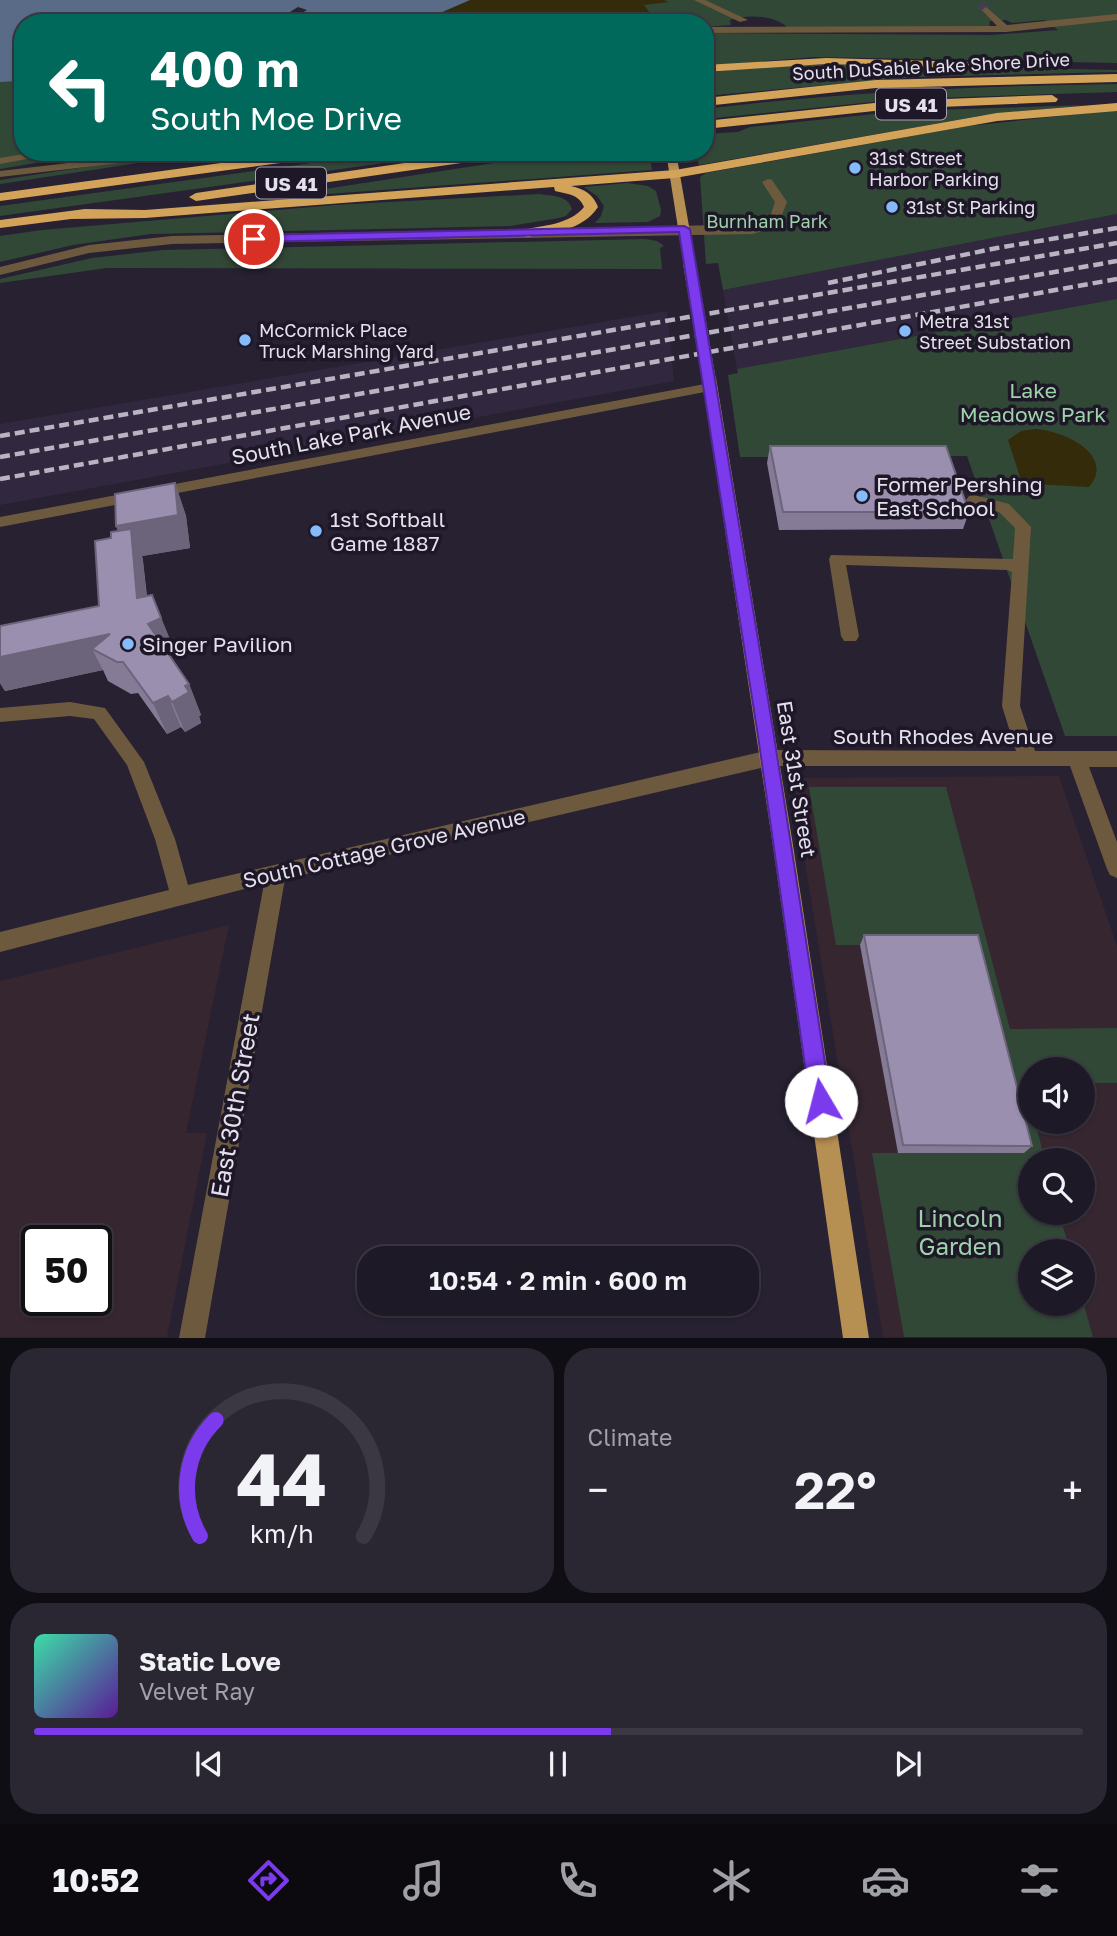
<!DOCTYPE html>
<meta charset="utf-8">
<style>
:root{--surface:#1d1926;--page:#2a2632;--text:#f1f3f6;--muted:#a0a0a7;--line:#3b3843;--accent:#7c3aed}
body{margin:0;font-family:"Golos Text",sans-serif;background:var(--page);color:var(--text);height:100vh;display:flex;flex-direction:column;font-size:26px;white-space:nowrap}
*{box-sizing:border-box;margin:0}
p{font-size:23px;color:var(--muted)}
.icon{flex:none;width:38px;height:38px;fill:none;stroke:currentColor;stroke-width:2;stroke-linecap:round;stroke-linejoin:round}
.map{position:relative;height:1338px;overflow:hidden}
.drawer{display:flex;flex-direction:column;gap:10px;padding:10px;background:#100e15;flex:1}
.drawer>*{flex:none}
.top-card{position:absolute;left:14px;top:14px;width:700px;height:147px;border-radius:28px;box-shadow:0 2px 5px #0004,0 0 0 2px var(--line);background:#00695c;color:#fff;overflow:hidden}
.tools{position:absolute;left:1018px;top:1057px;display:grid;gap:14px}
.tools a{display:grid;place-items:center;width:77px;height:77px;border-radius:50%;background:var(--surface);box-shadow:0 2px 5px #0004,0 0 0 2px var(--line);font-size:35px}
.speed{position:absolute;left:21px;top:1225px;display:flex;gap:14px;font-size:35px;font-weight:700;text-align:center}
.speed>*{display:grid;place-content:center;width:91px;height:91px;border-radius:50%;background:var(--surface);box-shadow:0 2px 5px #0004,0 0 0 2px var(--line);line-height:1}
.speed .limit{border:4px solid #111;border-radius:10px;background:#fff;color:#111}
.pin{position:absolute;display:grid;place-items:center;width:60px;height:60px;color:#fff;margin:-30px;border:4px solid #fff;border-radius:50%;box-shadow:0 2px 7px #0007}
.me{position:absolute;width:77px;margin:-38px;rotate:352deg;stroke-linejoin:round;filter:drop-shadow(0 0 5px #0008)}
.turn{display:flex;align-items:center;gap:24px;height:147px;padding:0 21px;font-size:32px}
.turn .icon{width:91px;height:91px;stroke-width:2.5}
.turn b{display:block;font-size:49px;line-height:60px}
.big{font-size:52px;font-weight:600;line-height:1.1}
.drawer .widget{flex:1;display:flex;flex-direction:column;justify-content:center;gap:10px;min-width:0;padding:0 24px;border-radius:28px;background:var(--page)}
.drawer .dial{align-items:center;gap:0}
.dial svg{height:182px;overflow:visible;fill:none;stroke:var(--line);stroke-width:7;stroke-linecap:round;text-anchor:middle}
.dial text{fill:var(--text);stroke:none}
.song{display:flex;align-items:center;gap:21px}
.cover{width:84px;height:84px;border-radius:10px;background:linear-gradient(135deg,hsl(160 70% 55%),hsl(270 70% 35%))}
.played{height:7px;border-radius:4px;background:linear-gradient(90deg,var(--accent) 55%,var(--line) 55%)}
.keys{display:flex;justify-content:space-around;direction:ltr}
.heat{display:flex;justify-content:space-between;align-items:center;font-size:38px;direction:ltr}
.drawer .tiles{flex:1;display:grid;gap:10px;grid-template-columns:1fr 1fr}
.widget:last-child{grid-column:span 2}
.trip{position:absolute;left:357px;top:1246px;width:402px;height:70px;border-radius:28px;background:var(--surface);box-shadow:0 2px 5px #0004,0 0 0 2px var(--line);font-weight:600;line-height:70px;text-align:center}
.menu{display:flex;height:112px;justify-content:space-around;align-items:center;background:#0c0a0f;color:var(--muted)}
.menu .icon{width:49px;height:49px}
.menu .active{color:var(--accent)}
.menu b{font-size:32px;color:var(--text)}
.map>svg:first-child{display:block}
.commercial{fill:#362630;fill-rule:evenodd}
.built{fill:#31283f}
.green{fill:#324837}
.sand{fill:#342b0a}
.water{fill:#596b86}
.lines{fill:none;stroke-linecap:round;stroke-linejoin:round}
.minor-tunnel{stroke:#433e4e;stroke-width:10;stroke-dasharray:10 5;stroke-linecap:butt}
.minor{fill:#6d5a3e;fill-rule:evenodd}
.major{fill:#b68f52;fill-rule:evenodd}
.highway{fill:#d3a359;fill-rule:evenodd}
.rail{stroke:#b8b4c1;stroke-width:4.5;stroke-dasharray:10 5;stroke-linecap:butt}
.major-bridge{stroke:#b68f52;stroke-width:13}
.wall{fill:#857b96}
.shaded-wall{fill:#6c647a}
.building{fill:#9b8faf;stroke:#6c647a;stroke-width:2}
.route{fill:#7c3aed;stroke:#51269a;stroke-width:2}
.poi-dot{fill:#86bbfb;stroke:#1e1728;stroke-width:2.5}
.labels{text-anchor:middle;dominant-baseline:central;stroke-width:7;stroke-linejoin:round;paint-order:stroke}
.far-street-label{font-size:18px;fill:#e4e0ec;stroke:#1e1728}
.far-poi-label{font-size:18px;fill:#e4e0ec;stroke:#1e1728;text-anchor:start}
.far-park-label{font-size:18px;fill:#9ed2a9;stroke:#1e1728}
.shield{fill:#1e1728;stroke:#a9a4b1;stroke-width:2}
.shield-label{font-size:19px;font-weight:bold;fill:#e4e0ec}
.park-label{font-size:21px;fill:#9ed2a9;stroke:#1e1728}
.street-label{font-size:21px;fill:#e4e0ec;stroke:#1e1728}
.poi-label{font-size:21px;fill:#e4e0ec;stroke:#1e1728;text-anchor:start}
.near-street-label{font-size:24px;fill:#e4e0ec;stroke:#1e1728}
.near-park-label{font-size:24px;fill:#9ed2a9;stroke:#1e1728}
</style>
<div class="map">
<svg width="1117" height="1338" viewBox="0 0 1117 1338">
<rect width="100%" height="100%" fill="#272132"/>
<path class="commercial" d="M1059 776 1117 946V1337H883L791 778ZM1031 1069H1083V1122H1031ZM1031 1160H1083V1213H1031ZM1031 1251H1083V1304H1031Z
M229 925 186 1133H207L167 1337H0V981ZM37 1241H96V1300H37Z"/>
<path class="built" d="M1117 214V299L737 369 723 290Z
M667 311 674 381 0 505V424Z"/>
<path class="green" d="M470 0H1117V63L815 57 705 66V33L991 35 1058 30 1045 20 1012 23 1006 20 990 21 989 27H787C774 15 746 14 730 20L731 25 705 27V23H417Z
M838 64 1117 70V72L916 77 705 96V73L763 66Z
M23 81V152H102L0 169V82Z
M1117 84V92L901 99 705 119V109C842 92 979 86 1117 84Z
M1086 105 980 116 699 165 695 152H705V134L738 132 750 127 903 111Z
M1117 110V214L723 290 718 263 706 264 700 177 706 173 968 126Z
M164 152H211L0 184V180L125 161Z
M391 152H463L0 216V206Z
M565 152H649L652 170 260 199Z
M627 183 648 186 656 191 661 210 660 216 648 222 595 223 601 216 604 206 597 196 584 187Z
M539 194C552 196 568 195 572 209L566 216 559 218 510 226 151 234 73 245 0 262V236L42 230 335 205Z
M645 239 657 241 664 246 660 248 662 269 107 268 0 283V279L92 258 163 250Z
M1117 299V736H1065L967 456 740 457 728 375 738 373 737 369Z
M809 787H946L1010 1029 1117 1028V1083H1083V1069H1031V1082L1025 1083 1031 1105V1122H1035L1045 1160H1031V1213H1059L1070 1251H1031V1304L1083 1302 1093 1337H904L872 1153H1024L972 945H836Z"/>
<path class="sand" d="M470 0H664L669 2 644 5 650 13 602 20 553 15 516 23H417Z
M1035 429C1061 430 1117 454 1089 487L1034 484 1020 477 1008 440 1021 431Z"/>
<path class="water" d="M0 0H470L417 23H285L307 10 298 7 272 23H23V81L0 82Z"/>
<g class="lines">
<path class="minor-tunnel" d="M980 4 986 10"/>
<path class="minor" d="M694 0H705L748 20 740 22Z
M986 7 1007 25 1117 14V20L1006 32 705 33V27L997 26 982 10Z
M36 152H64L0 164V158Z
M135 152H153L120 163 0 177V171L119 157Z
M768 179 772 180 787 202 777 227 752 234 172 244 89 253 0 275V267L89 245 172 236 721 225C738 222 754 226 768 223L775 202 762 182Z
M710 383 717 387 715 390 0 527V517Z
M974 495 1009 504 1031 527 1020 706 1035 751H1117V767H1089L1117 842V878L1110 875 1107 869 1070 766H769L285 879 205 1338H179L264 884 0 952V932L169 890 155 839 127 765 94 719 70 716 0 722V708L70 702 105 708 144 762 175 839 188 885 769 750 1016 751 1002 706 1012 572 1007 570 846 565 859 636 856 641H844L841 636 829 559 831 555 1013 559 1015 528 999 512 969 504 966 500 969 496Z"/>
<path class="major" d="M666 152H676L696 266 690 270 684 266Z
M709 374 716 378 792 839 869 1338H843L772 839 702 378Z"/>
<path class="highway" d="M826 58 1006 63 1012 66 1006 69 826 64 705 72V65Z
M1117 74V82L876 88 705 106V98L876 80Z
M1052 95 1058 99 1056 102 893 109 705 129V121L893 101Z
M1117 103V111L997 121 675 178 571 186C584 189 593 194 598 207 582 231 554 232 528 237L523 236V230C544 225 569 225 584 207 579 194 567 194 555 191L554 187 145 218 71 219 0 228V220L85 209 145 210 675 170 997 113Z
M301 152H338L332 156 0 201V193Z
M481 152H516L510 156 196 201 189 197 196 193Z"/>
<path class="rail" d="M828 283 997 248 1117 228
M0 436 1117 243
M0 457 1117 261
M0 479 1117 279"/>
<path class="major-bridge" d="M690 266 709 378"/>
</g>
<path class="wall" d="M770 446 969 512 963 529 779 530 767 463Z
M175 483 186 516 190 548 142 556 143 561 147 596 174 649 167 652 189 684 201 715 199 716 201 723 185 732 181 727 167 734 138 693 131 694 108 681 103 670 5 691 0 683V626L99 606 118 531 116 526Z
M864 935 1032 1146 1024 1153H898L860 945Z"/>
<path class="shaded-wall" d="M175 483 186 516 190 548 142 556 143 561 149 623 152 595 174 649 161 655 137 598 129 559 116 526Z
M110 634 92 649 103 670 5 691 0 683V657Z
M189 684 201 715 199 716 201 723 185 732 172 702 185 686Z
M168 696 181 727 167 734 153 703Z"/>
<path class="building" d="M770 446H946L969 512H783Z
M175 483 178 515 116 526 115 494Z
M131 529 137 598 152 595 161 618 148 624 189 684 185 686 189 692 172 702 168 696 153 703 123 662H117L92 649 110 634 0 657V626L99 606 95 541 111 538V532Z
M864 935H978L1032 1146 903 1145Z"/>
<path class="route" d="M684 226 690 229 774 736 831 1101 828 1109 821 1112 813 1109 810 1101 758 736 679 232 254 242 249 239 254 235Z"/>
<g class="poi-dot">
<circle cx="855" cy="168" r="7"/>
<circle cx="892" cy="207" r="7"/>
<circle cx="905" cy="331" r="7"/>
<circle cx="245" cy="340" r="7"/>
<circle cx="862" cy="496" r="7"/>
<circle cx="316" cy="531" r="7"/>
<circle cx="128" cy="644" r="7"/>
</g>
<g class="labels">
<g class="far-street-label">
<text transform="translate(931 66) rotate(-3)">South DuSable Lake Shore Drive</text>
</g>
<g class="far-poi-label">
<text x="869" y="158">31st Street<tspan x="869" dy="21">Harbor Parking</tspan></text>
<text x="906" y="207">31st St Parking</text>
<text x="919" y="321">Metra 31st<tspan x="919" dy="21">Street Substation</tspan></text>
<text x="259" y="330">McCormick Place<tspan x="259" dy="21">Truck Marshing Yard</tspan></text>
</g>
<g class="far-park-label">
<text x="767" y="221">Burnham Park</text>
</g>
<g class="shield">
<rect x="876" y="88.5" width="70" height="31" rx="5"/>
<rect x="256" y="167.5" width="70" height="31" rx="5"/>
</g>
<g class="shield-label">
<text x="911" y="104">US 41</text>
<text x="291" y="183">US 41</text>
</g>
<g class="park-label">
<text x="1033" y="390">Lake<tspan x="1033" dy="24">Meadows Park</tspan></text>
</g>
<g class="street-label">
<text transform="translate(351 434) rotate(-11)">South Lake Park Avenue</text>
<text x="943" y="736">South Rhodes Avenue</text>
<text transform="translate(797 779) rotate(81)">East 31st Street</text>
<text transform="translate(384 848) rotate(-13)">South Cottage Grove Avenue</text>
</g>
<g class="poi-label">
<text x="876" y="484">Former Pershing<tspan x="876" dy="24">East School</tspan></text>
<text x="330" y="519">1st Softball<tspan x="330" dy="24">Game 1887</tspan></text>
<text x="142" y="644">Singer Pavilion</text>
</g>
<g class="near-street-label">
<text transform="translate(234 1105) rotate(-80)">East 30th Street</text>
</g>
<g class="near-park-label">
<text x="960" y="1217">Lincoln<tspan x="960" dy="28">Garden</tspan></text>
</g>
</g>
</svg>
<div class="tools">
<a><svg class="icon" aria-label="sound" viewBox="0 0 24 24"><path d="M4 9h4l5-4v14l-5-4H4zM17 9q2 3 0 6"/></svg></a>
<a><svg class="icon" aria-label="search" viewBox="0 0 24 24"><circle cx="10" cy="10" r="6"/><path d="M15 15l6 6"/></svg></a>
<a><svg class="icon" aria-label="layers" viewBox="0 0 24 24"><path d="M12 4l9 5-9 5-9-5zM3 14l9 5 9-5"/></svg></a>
</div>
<div class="speed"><div class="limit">50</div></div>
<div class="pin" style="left:254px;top:239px;background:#d93025"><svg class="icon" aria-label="arrive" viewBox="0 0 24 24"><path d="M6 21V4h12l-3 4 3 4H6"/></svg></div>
<svg class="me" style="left:821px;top:1101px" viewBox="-20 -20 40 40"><circle r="19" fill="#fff"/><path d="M0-13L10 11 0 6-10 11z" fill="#7c3aed"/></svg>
<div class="trip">10:54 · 2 min · 600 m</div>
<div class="top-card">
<div class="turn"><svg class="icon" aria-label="left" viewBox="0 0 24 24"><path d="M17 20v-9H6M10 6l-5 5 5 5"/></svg><div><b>400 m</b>South Moe Drive</div></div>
</div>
</div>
<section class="drawer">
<div class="tiles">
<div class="widget dial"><svg viewBox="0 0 100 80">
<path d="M14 69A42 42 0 1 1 86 69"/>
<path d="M14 69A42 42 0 0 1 21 18" stroke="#7c3aed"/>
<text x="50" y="56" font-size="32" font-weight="700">44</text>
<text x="50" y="72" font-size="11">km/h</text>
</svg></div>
<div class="widget"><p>Climate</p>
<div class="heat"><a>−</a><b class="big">22°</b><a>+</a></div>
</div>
<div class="widget">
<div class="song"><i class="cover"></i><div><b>Static Love</b><p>Velvet Ray</p></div></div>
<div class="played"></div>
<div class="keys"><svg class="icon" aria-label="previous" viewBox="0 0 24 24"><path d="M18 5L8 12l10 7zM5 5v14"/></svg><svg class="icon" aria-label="pause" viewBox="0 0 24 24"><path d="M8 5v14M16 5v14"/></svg><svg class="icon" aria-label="next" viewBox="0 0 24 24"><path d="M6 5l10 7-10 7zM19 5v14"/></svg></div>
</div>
</div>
</section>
<nav class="menu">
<b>10:52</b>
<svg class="icon active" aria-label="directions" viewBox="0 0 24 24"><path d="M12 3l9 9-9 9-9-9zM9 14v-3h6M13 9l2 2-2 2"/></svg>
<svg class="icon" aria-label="music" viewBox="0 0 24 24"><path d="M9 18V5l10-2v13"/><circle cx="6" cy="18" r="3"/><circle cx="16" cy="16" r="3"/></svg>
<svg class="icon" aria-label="phone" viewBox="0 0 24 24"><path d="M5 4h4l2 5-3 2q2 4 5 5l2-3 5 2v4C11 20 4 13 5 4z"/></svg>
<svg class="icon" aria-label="climate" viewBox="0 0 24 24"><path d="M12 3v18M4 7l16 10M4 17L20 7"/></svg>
<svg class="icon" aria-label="car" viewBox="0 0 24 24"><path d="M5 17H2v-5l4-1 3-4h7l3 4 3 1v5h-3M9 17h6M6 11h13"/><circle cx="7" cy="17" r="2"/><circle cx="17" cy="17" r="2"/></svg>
<svg class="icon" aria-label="filters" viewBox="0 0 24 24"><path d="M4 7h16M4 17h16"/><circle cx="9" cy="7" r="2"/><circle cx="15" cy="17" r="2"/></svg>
</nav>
